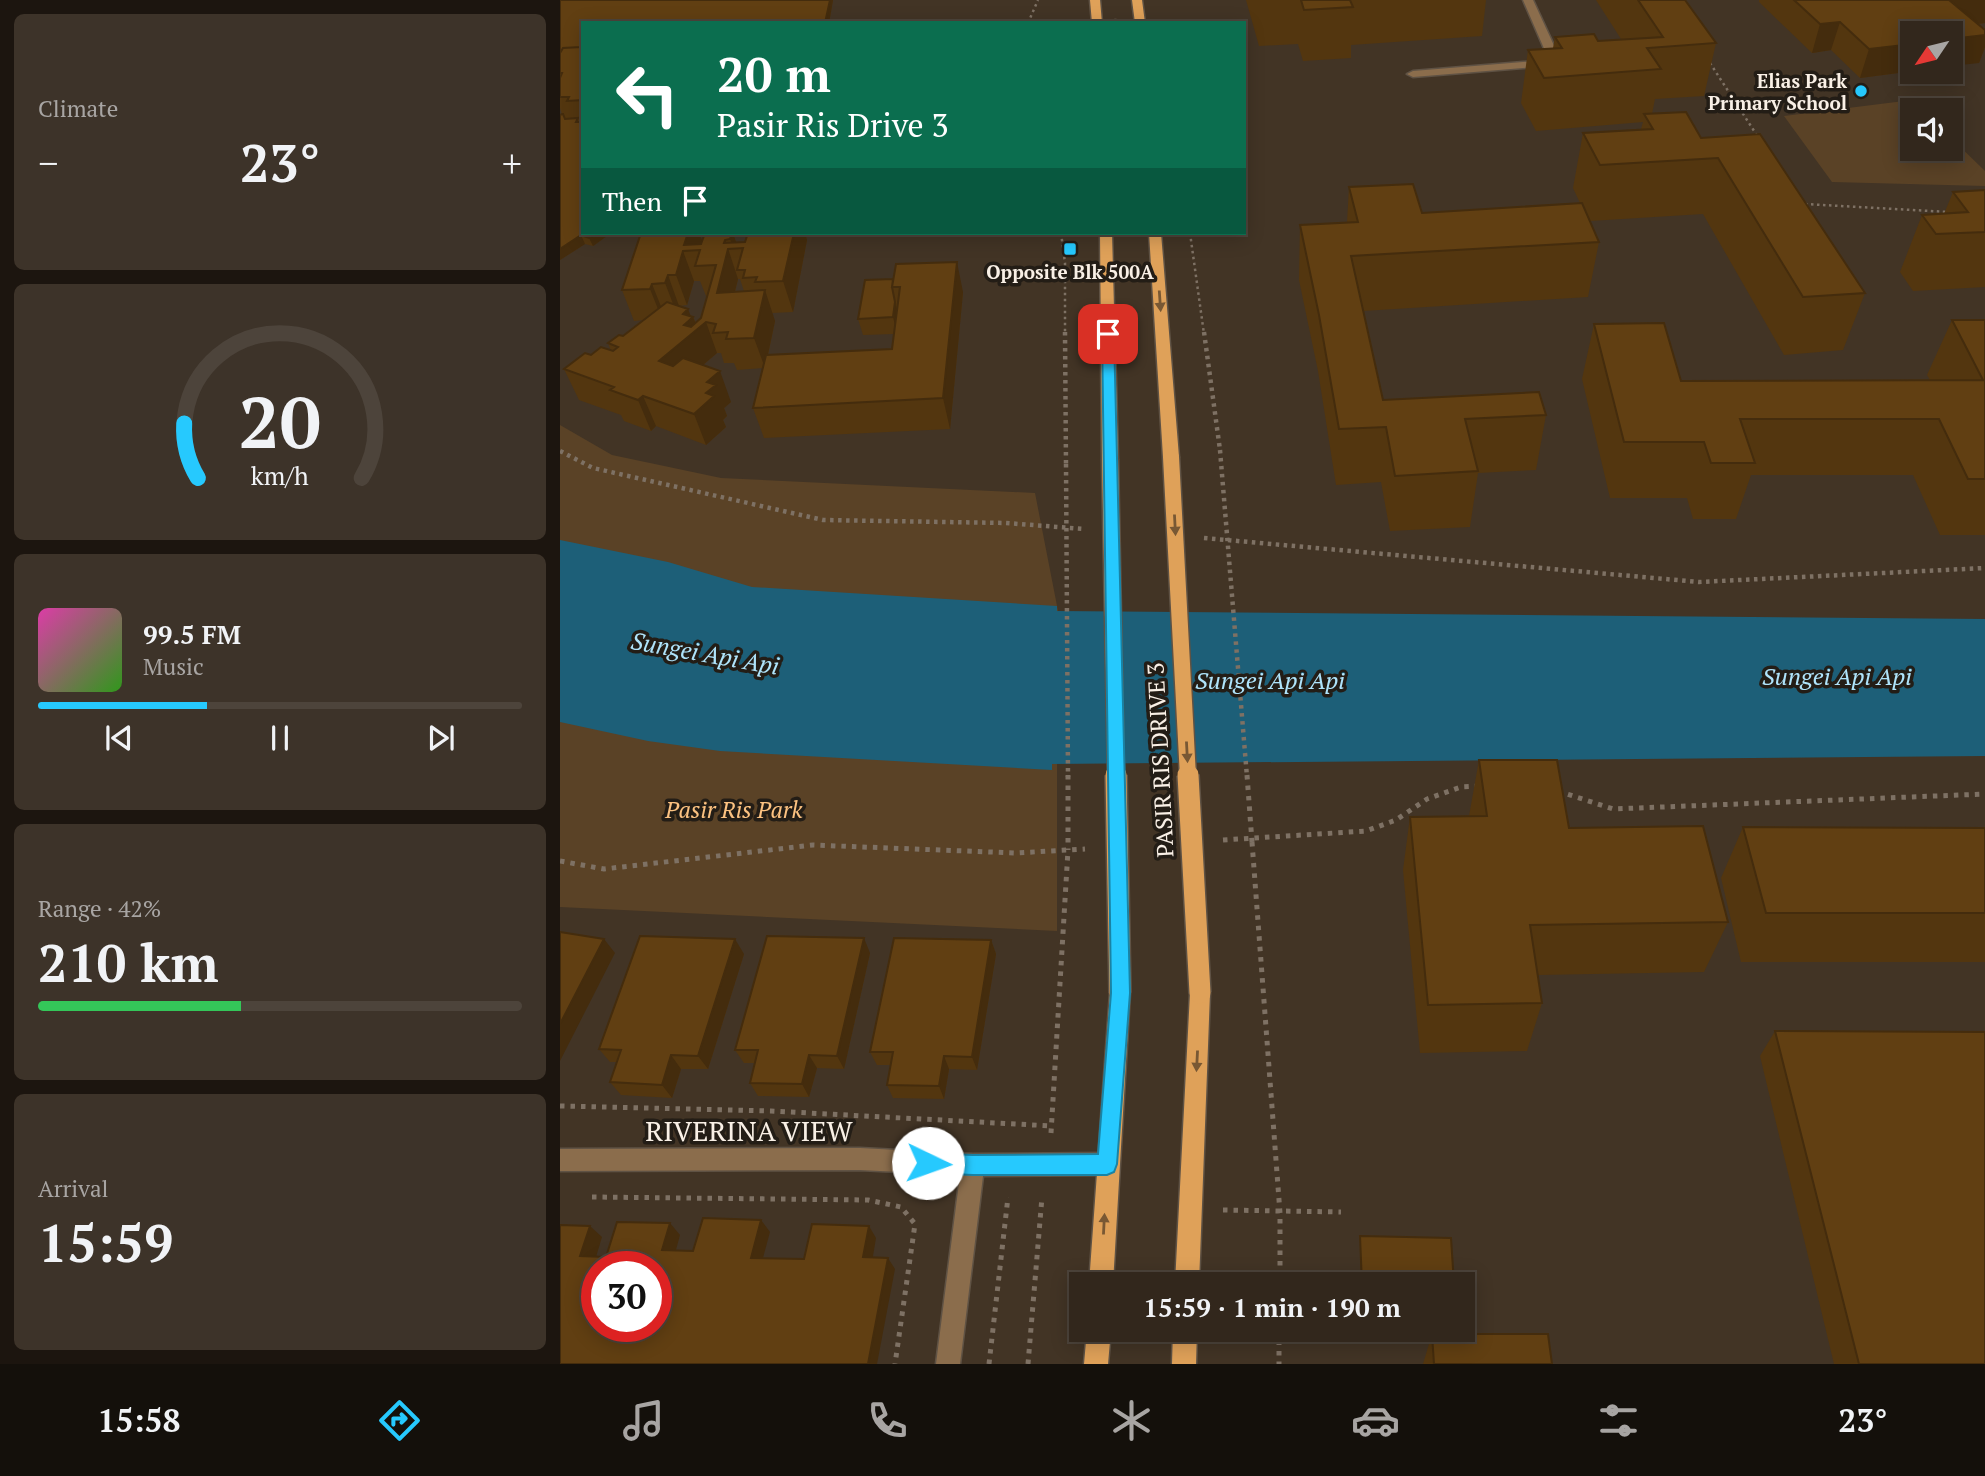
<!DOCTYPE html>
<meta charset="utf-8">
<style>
:root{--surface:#32271c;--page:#3d3329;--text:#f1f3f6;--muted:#a8a5a3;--line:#4d443b;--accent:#26c9fe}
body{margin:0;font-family:"PT Serif",serif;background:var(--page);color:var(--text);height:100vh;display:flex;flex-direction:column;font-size:26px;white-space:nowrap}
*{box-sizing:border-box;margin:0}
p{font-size:23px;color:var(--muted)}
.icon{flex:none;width:38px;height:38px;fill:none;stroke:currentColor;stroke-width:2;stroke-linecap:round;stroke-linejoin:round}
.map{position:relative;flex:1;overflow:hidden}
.sheet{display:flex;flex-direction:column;gap:14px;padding:14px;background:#1c150f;width:560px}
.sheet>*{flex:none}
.top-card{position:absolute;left:21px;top:21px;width:665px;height:214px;border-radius:0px;box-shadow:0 4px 18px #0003,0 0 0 2px var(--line);background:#0b6e4f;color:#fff;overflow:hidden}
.needle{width:46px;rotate:235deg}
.fabs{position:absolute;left:1340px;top:21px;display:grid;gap:14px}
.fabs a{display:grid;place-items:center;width:63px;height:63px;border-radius:0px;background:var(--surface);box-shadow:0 4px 18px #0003,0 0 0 2px var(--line);font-size:35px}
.speed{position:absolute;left:21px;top:1251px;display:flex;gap:14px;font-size:35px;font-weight:700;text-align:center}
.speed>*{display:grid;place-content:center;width:91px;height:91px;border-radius:50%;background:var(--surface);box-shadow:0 4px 18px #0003,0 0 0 2px var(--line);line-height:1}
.speed .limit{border:10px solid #d22;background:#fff;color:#111}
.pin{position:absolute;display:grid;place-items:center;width:60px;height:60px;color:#fff;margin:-30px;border-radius:14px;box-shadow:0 4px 10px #0006}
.me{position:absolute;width:77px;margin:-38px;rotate:93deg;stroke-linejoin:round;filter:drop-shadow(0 0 5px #0008)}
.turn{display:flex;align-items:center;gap:24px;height:147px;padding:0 21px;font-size:32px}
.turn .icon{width:91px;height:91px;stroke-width:2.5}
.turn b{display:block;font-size:49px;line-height:60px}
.then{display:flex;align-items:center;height:66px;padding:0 21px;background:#0003;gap:14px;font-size:26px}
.big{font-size:52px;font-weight:700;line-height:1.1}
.sheet .tile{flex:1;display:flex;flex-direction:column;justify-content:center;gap:10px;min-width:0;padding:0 24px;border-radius:10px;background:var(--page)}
.sheet .dial{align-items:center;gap:0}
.dial svg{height:182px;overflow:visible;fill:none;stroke:var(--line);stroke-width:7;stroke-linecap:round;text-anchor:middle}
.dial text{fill:var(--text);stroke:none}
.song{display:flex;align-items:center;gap:21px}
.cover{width:84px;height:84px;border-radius:10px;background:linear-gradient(135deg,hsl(320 70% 55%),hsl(110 70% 35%))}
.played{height:7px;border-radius:4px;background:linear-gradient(90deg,var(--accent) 35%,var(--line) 35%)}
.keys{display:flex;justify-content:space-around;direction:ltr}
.heat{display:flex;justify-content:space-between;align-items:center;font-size:38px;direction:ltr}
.charge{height:10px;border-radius:5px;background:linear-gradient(90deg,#34c759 42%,var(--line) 0)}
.trip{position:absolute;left:509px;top:1272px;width:406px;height:70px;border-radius:0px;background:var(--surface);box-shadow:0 4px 18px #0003,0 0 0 2px var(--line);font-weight:700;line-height:70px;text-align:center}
.dock{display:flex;height:112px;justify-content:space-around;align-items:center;background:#14100b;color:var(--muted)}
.dock .icon{width:49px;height:49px}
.dock .active{color:var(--accent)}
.dock b{font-size:32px;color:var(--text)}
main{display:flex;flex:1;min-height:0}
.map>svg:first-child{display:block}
.green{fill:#5a4226}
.water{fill:#1d5f78}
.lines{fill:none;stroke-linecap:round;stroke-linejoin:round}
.lane-casing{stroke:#5f5244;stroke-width:3}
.street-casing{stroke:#5f5244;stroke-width:3}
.primary-casing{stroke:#5f5244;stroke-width:3}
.path-far2{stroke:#7e7164;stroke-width:2.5;stroke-dasharray:2.5 3.5;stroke-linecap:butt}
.path-far1{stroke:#7e7164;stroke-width:4.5;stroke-dasharray:3.5 4.5;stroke-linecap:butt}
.path{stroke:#7e7164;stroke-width:5;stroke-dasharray:4.5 6;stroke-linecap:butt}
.lane{fill:#8b6d4c;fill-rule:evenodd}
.street{fill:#8b6d4c;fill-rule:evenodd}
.primary{fill:#dfa159;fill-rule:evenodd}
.primary-bridge-far1-casing{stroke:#5f5244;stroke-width:19;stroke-linecap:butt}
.primary-bridge-casing{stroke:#5f5244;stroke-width:24;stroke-linecap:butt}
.path-bridge-far1{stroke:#7e7164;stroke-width:4.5;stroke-dasharray:3.5 4.5;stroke-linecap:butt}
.path-bridge{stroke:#7e7164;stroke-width:5;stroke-dasharray:4.5 6;stroke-linecap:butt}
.primary-bridge-far1{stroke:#dfa159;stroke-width:16}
.primary-bridge{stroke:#dfa159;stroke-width:21}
.wall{fill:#53360f;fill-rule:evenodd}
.shaded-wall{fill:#442c0d}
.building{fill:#613f12;stroke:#442c0d;stroke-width:2;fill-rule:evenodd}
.oneway{fill:#785834}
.route{fill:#26c9fe;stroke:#1983a5;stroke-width:2}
.poi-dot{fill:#26c9fe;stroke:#231d16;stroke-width:2.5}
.labels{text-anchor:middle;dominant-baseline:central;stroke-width:7;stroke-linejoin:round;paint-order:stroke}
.far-poi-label{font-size:19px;font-weight:bold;fill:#f9f0e6;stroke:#231d16;text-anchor:end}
.street-label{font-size:23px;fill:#f9f0e6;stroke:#231d16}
.park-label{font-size:23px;font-style:italic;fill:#fcc281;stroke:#231d16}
.water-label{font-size:24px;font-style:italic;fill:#afe4fb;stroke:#231d16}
.near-street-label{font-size:28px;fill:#f9f0e6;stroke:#231d16}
</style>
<main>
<section class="sheet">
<div class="tile"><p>Climate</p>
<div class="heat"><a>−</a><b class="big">23°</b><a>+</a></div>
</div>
<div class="tile dial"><svg viewBox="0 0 100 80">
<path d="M14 69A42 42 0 1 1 86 69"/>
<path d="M14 69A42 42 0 0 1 8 45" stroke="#26c9fe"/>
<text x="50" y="56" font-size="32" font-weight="700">20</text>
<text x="50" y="72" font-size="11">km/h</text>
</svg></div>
<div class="tile">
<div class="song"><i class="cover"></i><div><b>99.5 FM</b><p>Music</p></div></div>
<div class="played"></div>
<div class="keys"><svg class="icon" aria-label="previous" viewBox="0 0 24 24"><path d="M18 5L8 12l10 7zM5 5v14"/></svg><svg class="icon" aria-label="pause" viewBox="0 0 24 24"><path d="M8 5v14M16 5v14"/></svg><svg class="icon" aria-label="next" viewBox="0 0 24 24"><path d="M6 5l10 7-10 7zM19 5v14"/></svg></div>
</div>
<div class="tile"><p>Range · 42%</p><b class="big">210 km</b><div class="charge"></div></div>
<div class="tile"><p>Arrival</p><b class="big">15:59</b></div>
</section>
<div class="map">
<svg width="1425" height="1364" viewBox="0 0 1425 1364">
<rect width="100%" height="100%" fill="#423425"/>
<path class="green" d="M1352 100 1362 110H1353V149H1391V138L1425 171V186L1272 182 1224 116Z
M0 425 52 455 161 478 475 493 499 616 0 576Z
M0 692 497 760V931L0 907Z"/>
<path class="water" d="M0 540 108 562 192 587 497 606V611L1425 619V756L492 764V770L160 751 88 741 0 722Z"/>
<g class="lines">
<g class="lane-casing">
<path id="lane" d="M963 0H973L1002 63 1000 65 853 77 847 74 853 71 989 60Z"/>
</g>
<g class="street-casing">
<path id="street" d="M300 1148 413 1154 547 1153 555 1156 558 1164 555 1172 547 1175 423 1176 400 1364H376L400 1175 300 1170 0 1171V1149Z"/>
</g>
<g class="primary-casing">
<path id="primary" d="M530 0H540L542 23H532Z
M572 0H582L585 23H575Z
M555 20 569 23H550Z
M540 233H552L558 459 550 464 542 459Z
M589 233H601L619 457 611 462 603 457Z
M560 984 567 986 570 993 553 1284H529L550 993 553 986Z
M640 984 647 986 650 993 639 1284H615L630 993 633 986Z
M527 1330H551L548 1364H524Z
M613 1330H637L636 1364H612Z"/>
</g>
<path class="path-far2" d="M468 23 478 0
M1150 63 1198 137
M1245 204 1389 212
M501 233 505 263V334
M630 233 644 334"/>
<path class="path-far1" d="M505 332 506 464
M644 332 660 450
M0 451 33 468 263 520 446 523 524 529
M644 538 1139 582 1425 568"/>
<path class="path" d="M998 791 1053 809 1425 794
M663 840 806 831 836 820 867 799 901 787 920 786
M692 842 720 1213V1284
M0 861 44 869 253 845 455 853 525 849
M0 1106 211 1111 493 1126
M491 1133 508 850
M32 1197 308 1200 341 1207 355 1224 335 1364
M663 1210 781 1212
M719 1330V1364
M429 1364 448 1197
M468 1364 482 1197"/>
<use href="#lane" class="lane"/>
<use href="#street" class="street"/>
<use href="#primary" class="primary"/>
<g class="primary-bridge-far1-casing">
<path id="primary-bridge-far1" d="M611 457 628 777
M550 459 556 777"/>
</g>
<g class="primary-bridge-casing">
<path id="primary-bridge" d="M556 775 560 993
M628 775 640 993"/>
</g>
<path class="path-bridge-far1" d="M660 450 687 777
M506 464 508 777"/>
<path class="path-bridge" d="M508 775V850
M687 775 692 842"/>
<use href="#primary-bridge-far1" class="primary-bridge-far1"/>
<use href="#primary-bridge" class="primary-bridge"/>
</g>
<path class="wall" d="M0 0H273L269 23H23V233H51L33 246 25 244 0 260 2 114 0 108Z
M686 0H926L922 36 791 45V58L743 61 738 44 699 46Z
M1036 0H1125L1156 43 1144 96 1095 99 1092 114 1141 138 1305 293 1283 350 1224 355 1143 214 1030 221 1039 242 1028 297 803 311 823 400 986 415 976 470 918 473 910 527 830 531 821 482 776 485 758 371 739 280 740 225 787 223 789 187 862 213 1020 203 1013 188 1023 133 1081 129 1083 122 976 131 961 103 968 50 993 48 995 37 1038 41 1061 39Z
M1199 0H1425V23L1418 24 1425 30V47L1419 63 1353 33V71L1300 78 1271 50 1252 53 1199 2Z
M1425 190V287L1353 291 1340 272 1362 215 1384 214 1393 192Z
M81 233H139L142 241 173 233 176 242H185L188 233H245L247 240 233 312 212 313 215 321 208 355 332 349 334 334 303 335 298 319 305 280 403 292 390 429 204 438 193 408 203 368 177 370 174 363H164L161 353H157L143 365 171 402 164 408 167 416 163 420 166 427 146 445 96 426 91 431 64 421 61 415 19 400 4 369 31 355 51 351 48 343 63 336 84 320 74 321 62 290ZM178 279H180L184 291 175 292ZM134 281H140L146 296H147L141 318 136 323 133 317 119 306 127 305Z
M1392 320H1425V535H1380L1353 475H1191L1176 519H1133L1127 498H1050L1022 379 1034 324 1121 381 1370 380 1367 375Z
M919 760 1009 828 1168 922 1144 972 978 975 982 1003 967 1051 860 1053 843 870 850 817 909 816Z
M1183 827 1425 828V962H1181L1161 878Z
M431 940 436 954 417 1070 389 1069 384 1099 333 1098 327 1085 331 1065H317L310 1052Z
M310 953 284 1069 257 1068 249 1097 198 1096 190 1083 195 1063H184L175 1050Z
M184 954 148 1069H121L112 1098 61 1095 50 1082 57 1062H50L39 1049Z
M1215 1031 1425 1364H1274L1200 1056Z
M800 1236 894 1284H801Z
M872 1334 992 1364H863Z"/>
<path class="shaded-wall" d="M270 0H273L269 23H265Z
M1389 0H1425V23L1379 28Z
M1280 22 1271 50 1252 53 1260 24Z
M1425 35V47L1419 63 1391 66V39Z
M1353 44V71L1300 78 1309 49Z
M37 233H51L33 246 29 238Z
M128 233H139L144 245 140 250 124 245Z
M163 233 178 279 167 323 157 293Z
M172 233H173L178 248H173L170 239Z
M234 233H245L247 240 233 312 223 281Z
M21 235 25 244 0 260V249Z
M123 251 134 281 127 305 116 275Z
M397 262 403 292 390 429 383 398Z
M108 275 119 306 117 314 105 283Z
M92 284 104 314 102 319 90 289Z
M205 290 215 321 205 368 194 338Z
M335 302 339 318 337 334 333 317Z
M128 309 132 319 133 317 138 329 146 322 157 353 111 392 99 361 124 325 123 314Z
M160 371 171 402 164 408 167 416 163 420 166 427 146 445 134 414 146 393 147 382Z
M83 396 96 426 91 431 78 400Z
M304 938 310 953 284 1069 277 1056Z
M44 939 55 953 0 1061V1024Z
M175 939 184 954 148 1069 138 1056Z
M431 940 436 954 417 1070 412 1057Z
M111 1055 121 1069 112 1098 102 1085Z
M249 1055 257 1068 249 1097 242 1084Z
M384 1056 389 1069 384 1099 379 1086Z
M201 1220 210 1232 200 1269 191 1258Z
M110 1223 120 1235 113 1261 102 1250Z
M30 1226 42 1237 33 1267 20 1256Z
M309 1226 316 1238 311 1268 303 1257Z
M328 1258 335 1269 317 1364H308Z"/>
<path class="building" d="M0 0H270L265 23H23V44L21 47 3 48 0 53Z
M741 0H790L793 7 744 10Z
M1078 0H1125L1156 43 1087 48 1101 69 984 78 968 50 1002 48 995 37 1034 34 1038 41 1103 37Z
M1234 0H1389L1425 30V35L1391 39V33H1353V44L1309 49 1280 22 1260 24Z
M23 44V100L7 101 9 97H0V78L2 73H0V53L3 48 21 47Z
M1126 112 1141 138 1200 134 1305 293 1243 297 1158 158 1040 165 1023 133 1093 129 1084 114Z
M2 114H3L5 119 18 118 16 122H23V233H37L29 238 21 235 0 249V115Z
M853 184 862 213 1022 203 1039 242 791 256 823 400 979 392 986 415 905 419 918 471 835 476 826 427 779 429 759 315 740 225 798 222 789 187Z
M1425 190V232L1376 234 1362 215 1408 212 1393 192Z
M81 233H128L124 245 141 244 145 233H172L170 239 165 240 164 243 185 242 188 233H234L223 281 195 282 197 277 183 278 185 270H177L183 248 168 249 157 293 205 290 194 338 166 339 168 332 153 333 156 324 146 322 99 361 113 366 123 358 160 371 147 382 156 385 146 393 154 396 134 414 83 396 78 400 50 390 54 387 4 369 25 353 31 355 41 347 53 351 58 347 48 343 59 335 63 336 107 302 128 309 123 314 133 317 124 325 131 327 141 318 156 265 135 266 140 250 123 251 116 275H108L105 283 92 284 90 289 62 290Z
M397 262 383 398 193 408 206 355 332 349 340 287H332L336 264Z
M333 279 332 287 335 302 333 317 298 319 305 280Z
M1392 320H1425V479H1408L1379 419H1180L1195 463H1151L1144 442H1064L1034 324 1104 323 1121 381 1423 380Z
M919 760H997L1009 828 1143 826 1168 922 970 925 982 1003 868 1005 850 817 927 816Z
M1183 827 1425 828V913H1206Z
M0 932 44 939 0 1024Z
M80 936 175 939 138 1056 111 1055 102 1085 50 1082 61 1050 39 1049Z
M207 936 304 938 277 1056 249 1055 242 1084 190 1083 198 1050H175Z
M334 938 431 940 412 1057 384 1056 379 1086 327 1085 333 1052H310Z
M1215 1031 1425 1032V1364H1299Z
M143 1218 201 1220 191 1258 244 1259 252 1224 309 1226 303 1257 328 1258 308 1364H0V1225L30 1226 20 1256 46 1257 57 1222 110 1223 102 1250 133 1251ZM37 1267H96V1326H37Z
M800 1236 891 1238 894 1284H802Z
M872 1334H988L992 1364H874Z"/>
<defs><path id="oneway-solid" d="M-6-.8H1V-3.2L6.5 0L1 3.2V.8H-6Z" transform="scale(1.75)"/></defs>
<g class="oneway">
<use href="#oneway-solid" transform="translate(600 301) rotate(86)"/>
<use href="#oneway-solid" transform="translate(615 525) rotate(87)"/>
<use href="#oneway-solid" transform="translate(627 752) rotate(87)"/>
<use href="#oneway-solid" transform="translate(637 1061) rotate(93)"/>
<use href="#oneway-solid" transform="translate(544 1224) rotate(-87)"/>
</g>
<path class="route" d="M548 331 554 334 570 993 557 1164 554 1172 547 1175H413L368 1173 360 1170 357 1163 360 1156 368 1153 413 1155 538 1154 551 993 542 334Z"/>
<g class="poi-dot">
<circle cx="1301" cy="91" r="7"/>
<rect x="503" y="242" width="14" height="14" rx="3.5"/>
</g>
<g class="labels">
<g class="far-poi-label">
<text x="1287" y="80">Elias Park<tspan x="1287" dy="22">Primary School</tspan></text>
<text x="510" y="271" text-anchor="middle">Opposite Blk 500A</text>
</g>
<g class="street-label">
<text transform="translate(600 760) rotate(-93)">PASIR RIS DRIVE 3</text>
</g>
<g class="park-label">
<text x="174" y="809">Pasir Ris Park</text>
</g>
<g class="water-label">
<text transform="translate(145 653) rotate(10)">Sungei Api Api</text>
<text x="1277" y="676">Sungei Api Api</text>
<text x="710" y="680">Sungei Api Api</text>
</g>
<g class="near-street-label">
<text x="189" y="1130">RIVERINA VIEW</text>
</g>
</g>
</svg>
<div class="fabs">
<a><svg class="needle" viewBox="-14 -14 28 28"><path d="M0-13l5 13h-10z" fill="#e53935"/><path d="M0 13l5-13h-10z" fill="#a8a5a3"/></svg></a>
<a><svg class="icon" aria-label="sound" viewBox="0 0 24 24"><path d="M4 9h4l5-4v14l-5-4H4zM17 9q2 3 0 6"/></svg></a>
</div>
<div class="speed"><div class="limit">30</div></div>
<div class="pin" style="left:548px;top:334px;background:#d93025"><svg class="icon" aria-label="arrive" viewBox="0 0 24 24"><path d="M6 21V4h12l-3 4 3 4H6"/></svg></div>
<svg class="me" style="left:368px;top:1163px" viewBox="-20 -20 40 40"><circle r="19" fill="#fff"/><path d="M0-13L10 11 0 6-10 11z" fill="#26c9fe"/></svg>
<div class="trip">15:59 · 1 min · 190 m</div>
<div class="top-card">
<div class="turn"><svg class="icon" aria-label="left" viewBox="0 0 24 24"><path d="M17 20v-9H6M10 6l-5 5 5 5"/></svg><div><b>20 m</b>Pasir Ris Drive 3</div></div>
<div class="then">Then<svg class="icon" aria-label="arrive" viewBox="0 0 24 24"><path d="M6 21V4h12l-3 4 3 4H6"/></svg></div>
</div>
</div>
</main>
<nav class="dock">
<b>15:58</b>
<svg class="icon active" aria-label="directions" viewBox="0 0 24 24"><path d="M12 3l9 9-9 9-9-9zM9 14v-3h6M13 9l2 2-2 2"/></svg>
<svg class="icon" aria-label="music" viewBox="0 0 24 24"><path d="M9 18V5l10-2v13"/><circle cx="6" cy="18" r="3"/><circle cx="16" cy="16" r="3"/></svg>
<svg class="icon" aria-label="phone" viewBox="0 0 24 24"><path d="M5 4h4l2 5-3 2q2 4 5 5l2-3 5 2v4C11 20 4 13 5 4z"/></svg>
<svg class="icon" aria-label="climate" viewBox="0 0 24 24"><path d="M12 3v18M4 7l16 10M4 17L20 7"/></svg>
<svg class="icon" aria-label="car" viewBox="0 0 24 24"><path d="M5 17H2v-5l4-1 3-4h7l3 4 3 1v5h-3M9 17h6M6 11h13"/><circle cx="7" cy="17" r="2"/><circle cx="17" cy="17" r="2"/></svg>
<svg class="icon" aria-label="filters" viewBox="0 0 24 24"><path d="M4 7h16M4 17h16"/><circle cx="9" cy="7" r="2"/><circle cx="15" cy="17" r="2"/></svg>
<b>23°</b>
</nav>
